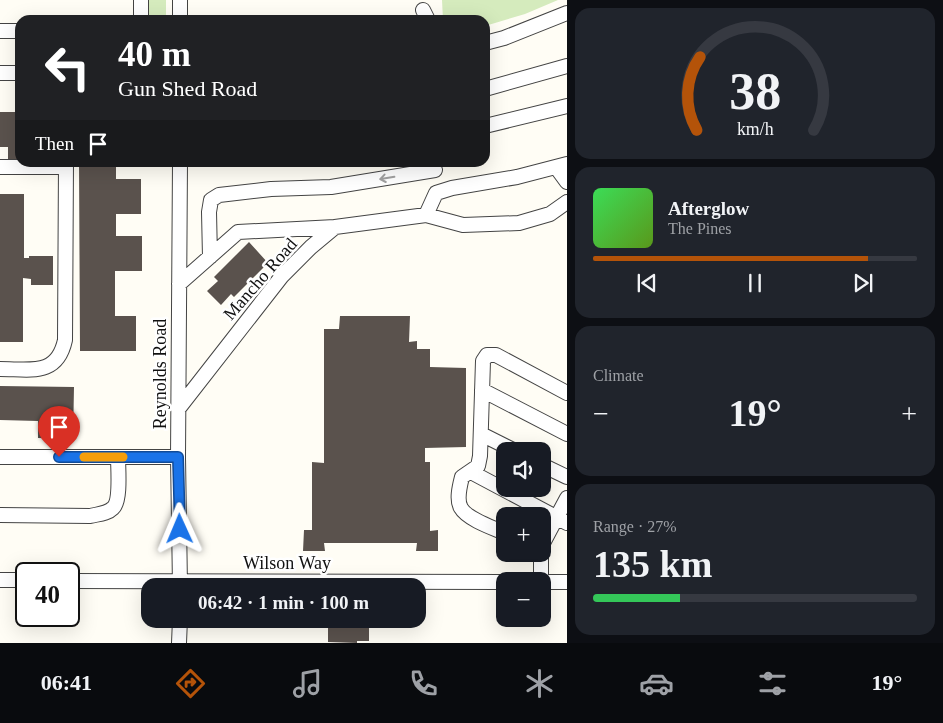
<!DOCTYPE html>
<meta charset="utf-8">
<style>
:root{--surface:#171b24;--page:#20242c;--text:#f1f3f6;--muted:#9ea1a6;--line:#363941;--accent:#b45309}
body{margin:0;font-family:Georgia,serif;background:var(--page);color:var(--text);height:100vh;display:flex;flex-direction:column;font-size:19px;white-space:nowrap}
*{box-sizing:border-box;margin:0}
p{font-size:16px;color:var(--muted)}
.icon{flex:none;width:28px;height:28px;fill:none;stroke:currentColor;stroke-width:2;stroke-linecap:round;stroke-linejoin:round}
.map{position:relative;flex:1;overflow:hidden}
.panel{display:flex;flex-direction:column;gap:8px;padding:8px;background:#0d0f14;width:376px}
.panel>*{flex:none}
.guide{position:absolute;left:15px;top:15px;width:475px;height:152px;border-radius:15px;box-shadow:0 5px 20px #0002;background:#202124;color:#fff;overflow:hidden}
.buttons{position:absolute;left:496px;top:442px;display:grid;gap:10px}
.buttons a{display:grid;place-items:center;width:55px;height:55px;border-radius:10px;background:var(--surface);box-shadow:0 5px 20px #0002;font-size:25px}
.speed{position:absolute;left:15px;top:562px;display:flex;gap:10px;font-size:25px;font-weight:700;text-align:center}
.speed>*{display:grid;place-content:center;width:65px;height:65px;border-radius:50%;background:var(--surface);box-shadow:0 5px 20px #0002;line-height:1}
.speed .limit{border:2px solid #111;border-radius:8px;background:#fff;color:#111}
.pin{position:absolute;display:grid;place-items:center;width:42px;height:42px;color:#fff;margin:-51px -21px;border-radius:50% 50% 50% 0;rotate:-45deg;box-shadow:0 0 5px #0007}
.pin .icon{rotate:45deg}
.me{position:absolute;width:55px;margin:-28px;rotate:359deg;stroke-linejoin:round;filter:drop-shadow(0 0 4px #0008)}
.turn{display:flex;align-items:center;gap:18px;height:105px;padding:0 20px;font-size:22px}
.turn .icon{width:65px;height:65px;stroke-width:2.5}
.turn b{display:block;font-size:35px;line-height:42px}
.then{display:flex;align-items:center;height:48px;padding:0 20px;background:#0003;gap:10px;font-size:19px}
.big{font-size:38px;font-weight:600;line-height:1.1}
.panel .tile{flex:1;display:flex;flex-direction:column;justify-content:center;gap:8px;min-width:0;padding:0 18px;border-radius:15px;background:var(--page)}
.panel .dial{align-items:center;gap:0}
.dial svg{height:130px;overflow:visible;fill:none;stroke:var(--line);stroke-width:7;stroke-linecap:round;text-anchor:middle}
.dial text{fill:var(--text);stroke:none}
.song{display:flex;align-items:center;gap:15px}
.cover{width:60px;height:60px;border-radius:8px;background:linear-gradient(135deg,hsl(130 70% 55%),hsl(90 70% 35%))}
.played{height:5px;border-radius:2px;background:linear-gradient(90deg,var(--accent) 85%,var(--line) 85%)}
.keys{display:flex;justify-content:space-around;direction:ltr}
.heat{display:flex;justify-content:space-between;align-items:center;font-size:28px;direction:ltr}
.charge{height:8px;border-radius:4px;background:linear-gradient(90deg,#34c759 27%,var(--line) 0)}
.trip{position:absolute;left:141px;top:578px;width:285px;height:50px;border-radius:15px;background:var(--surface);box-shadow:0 5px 20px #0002;font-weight:600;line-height:50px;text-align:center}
.dock{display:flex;height:80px;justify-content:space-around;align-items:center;background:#090b0e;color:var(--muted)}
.dock .icon{width:35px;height:35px}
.dock .active{color:var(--accent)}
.dock b{font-size:22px;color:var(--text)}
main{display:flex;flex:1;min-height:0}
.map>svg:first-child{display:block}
.green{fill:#d5ebbd}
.building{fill:#5a524d}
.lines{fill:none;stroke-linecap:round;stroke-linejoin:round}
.minor-casing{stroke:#444;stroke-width:16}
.minor{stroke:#fff;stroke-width:14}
.oneway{stroke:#a0a0a0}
.route-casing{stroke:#114b97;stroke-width:12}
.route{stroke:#1a73e8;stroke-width:9}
.slow{stroke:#f59e0b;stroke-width:9}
.labels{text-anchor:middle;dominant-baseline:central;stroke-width:5;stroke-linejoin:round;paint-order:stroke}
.street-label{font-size:18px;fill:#111;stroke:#fff}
</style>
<main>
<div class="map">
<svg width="567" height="643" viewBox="0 0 567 643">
<rect width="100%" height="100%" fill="#fffdf5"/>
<path class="green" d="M147 0H166V20H147Z
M442 0H558L525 14 485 26V20H443Z"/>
<path class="building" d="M0 112H20V163H8V147H0Z
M79 162H116V179H141V214H116V236H142V271H115V316H136V351H80Z
M0 194H24V258H29V256H53V285H31V279L23 278V342H0Z
M249 242 268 263 234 297 231 294 221 305 207 291 218 281 214 277Z
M340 316H410L409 342 417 341V349H430V367L466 368V447L425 448V462H430V531L438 530V551H416L417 543H324L325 551H303L304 530H312V462L324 463V329H339Z
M0 386 74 387 73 439 38 438V421L0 420Z
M328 619H369V641H357V643L328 642Z"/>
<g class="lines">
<g class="minor-casing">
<path id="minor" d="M141 0V20
M180 0V20
M423 10 428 20
M0 31H20
M485 43 504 38 567 13
M0 73H20
M485 89 567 66
M485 126 567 106
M180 162 178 457 180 586
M0 167H66
M556 167 567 182
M426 215 436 193 452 188 517 177 567 164
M210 257 209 212 211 200 219 195 271 189 331 187 435 170
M179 284 238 232 335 227
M0 369C30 369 57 377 65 340L66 162
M482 390 567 434
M179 408 282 276 311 247 335 227 426 215 463 225 519 223 550 214 567 202
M481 434 515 451
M0 457H178
M542 465 567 477
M471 472 567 523
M0 515 90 516C98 514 107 514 113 508 121 501 118 468 118 457
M505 533C493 528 467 519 461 508 456 500 460 485 462 477L478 466 480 456 483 361 487 355H496L567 393
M542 545 567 498
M541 554V581
M0 580H26
M69 581 505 582
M542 582H567
M179 643 180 619"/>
</g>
<use href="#minor" class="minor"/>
</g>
<defs><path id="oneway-shaft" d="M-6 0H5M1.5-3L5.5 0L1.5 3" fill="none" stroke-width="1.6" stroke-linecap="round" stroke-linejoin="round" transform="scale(1.25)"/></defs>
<use class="oneway" href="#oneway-shaft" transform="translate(387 178) rotate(171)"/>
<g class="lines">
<g class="route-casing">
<path id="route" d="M59 457H178L180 529"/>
</g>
<use href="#route" class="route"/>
<path class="slow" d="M84 457H123"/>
</g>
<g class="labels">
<g class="street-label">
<text transform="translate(260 279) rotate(-49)">Mancho Road</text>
<text transform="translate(160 374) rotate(-90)">Reynolds Road</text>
<text x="287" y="563">Wilson Way</text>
</g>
</g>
</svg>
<div class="buttons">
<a><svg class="icon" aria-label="sound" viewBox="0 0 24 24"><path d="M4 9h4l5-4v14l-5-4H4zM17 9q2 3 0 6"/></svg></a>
<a>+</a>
<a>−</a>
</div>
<div class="speed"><div class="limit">40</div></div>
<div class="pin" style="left:59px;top:457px;background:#d93025"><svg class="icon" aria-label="arrive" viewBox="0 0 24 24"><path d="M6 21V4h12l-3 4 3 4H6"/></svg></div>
<svg class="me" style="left:180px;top:529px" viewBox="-20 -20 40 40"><path d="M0-17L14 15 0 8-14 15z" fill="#1a73e8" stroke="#fff" stroke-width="4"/></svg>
<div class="trip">06:42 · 1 min · 100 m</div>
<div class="guide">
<div class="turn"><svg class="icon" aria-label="left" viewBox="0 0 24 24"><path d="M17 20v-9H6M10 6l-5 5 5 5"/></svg><div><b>40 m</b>Gun Shed Road</div></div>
<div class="then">Then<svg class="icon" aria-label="arrive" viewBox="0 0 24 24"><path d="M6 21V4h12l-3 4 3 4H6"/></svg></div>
</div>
</div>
<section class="panel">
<div class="tile dial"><svg viewBox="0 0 100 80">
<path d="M14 69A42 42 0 1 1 86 69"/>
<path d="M14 69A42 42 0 0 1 16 24" stroke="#b45309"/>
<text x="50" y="56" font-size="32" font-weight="700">38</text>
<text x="50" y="72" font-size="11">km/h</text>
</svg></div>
<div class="tile">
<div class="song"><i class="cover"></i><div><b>Afterglow</b><p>The Pines</p></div></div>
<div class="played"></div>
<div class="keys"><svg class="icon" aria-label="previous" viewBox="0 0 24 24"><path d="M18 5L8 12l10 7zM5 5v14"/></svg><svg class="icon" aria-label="pause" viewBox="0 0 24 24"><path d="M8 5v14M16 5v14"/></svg><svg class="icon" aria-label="next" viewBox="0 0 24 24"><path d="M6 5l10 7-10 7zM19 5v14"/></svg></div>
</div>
<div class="tile"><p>Climate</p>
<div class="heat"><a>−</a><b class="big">19°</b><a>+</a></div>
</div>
<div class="tile"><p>Range · 27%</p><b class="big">135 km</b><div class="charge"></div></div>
</section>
</main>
<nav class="dock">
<b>06:41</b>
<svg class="icon active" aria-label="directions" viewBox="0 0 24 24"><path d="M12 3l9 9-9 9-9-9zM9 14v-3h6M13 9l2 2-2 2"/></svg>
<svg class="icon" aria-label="music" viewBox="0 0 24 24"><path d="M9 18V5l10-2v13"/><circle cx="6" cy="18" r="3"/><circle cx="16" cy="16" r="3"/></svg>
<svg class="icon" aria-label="phone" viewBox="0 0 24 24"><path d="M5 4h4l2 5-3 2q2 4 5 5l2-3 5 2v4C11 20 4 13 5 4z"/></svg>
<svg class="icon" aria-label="climate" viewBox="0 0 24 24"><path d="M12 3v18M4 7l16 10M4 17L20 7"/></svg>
<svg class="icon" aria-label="car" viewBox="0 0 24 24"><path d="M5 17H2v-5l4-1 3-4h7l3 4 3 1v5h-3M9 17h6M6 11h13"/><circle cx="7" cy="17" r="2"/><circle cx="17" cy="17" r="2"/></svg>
<svg class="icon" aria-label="filters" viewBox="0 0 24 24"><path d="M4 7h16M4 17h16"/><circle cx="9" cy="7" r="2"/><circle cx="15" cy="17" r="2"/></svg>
<b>19°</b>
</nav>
